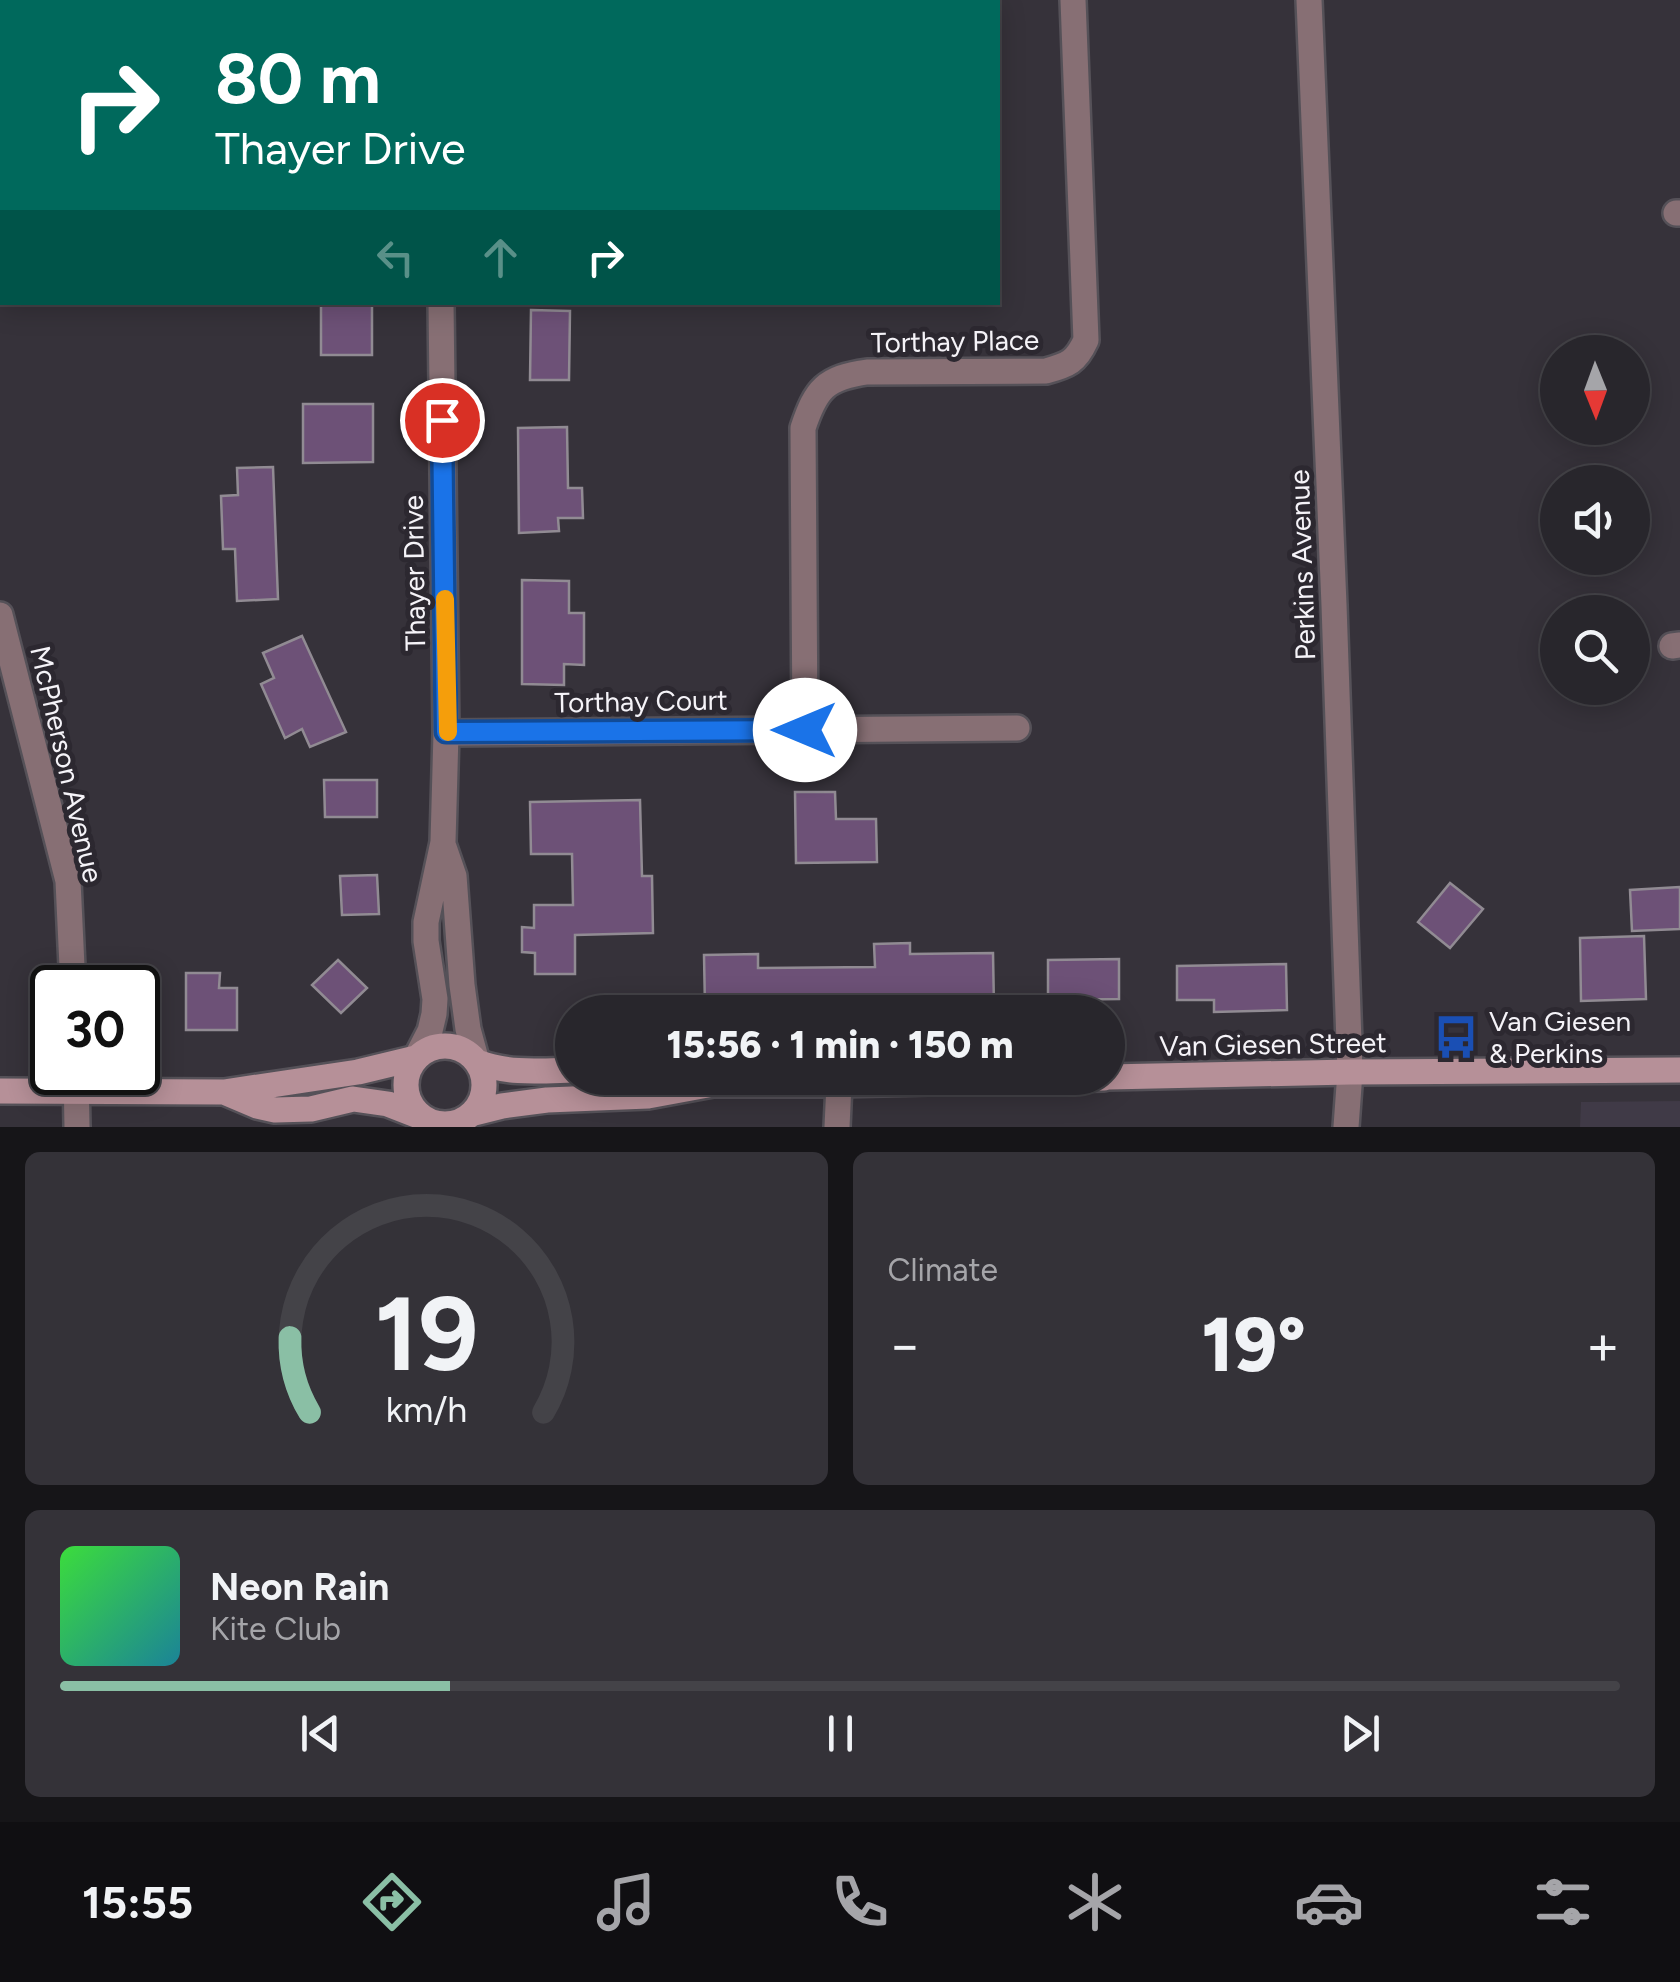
<!DOCTYPE html>
<meta charset="utf-8">
<style>
:root{--surface:#28262c;--page:#343238;--text:#f1f3f6;--muted:#a5a5a9;--line:#444348;--accent:#8abfa5}
body{margin:0;font-family:Figtree,sans-serif;background:var(--page);color:var(--text);height:100vh;display:flex;flex-direction:column;font-size:38px;white-space:nowrap}
*{box-sizing:border-box;margin:0}
p{font-size:32px;color:var(--muted)}
.icon{flex:none;width:55px;height:55px;fill:none;stroke:currentColor;stroke-width:2;stroke-linecap:round;stroke-linejoin:round}
.map{position:relative;height:1127px;overflow:hidden}
.details{display:flex;flex-direction:column;gap:25px;padding:25px;background:#161518;flex:1}
.details>*{flex:none}
.top-card{position:absolute;left:0px;top:0px;width:1000px;height:305px;box-shadow:0 5px 25px #0003,0 0 0 2px var(--line);background:#00695c;color:#fff;overflow:hidden}
.needle{width:65px;rotate:179deg}
.tools{position:absolute;left:1540px;top:335px;display:grid;gap:20px}
.tools a{display:grid;place-items:center;width:110px;height:110px;border-radius:50%;background:var(--surface);box-shadow:0 5px 25px #0003,0 0 0 2px var(--line);font-size:50px}
.speed{position:absolute;left:30px;top:965px;display:flex;gap:20px;font-size:50px;font-weight:700;text-align:center}
.speed>*{display:grid;place-content:center;width:130px;height:130px;border-radius:50%;background:var(--surface);box-shadow:0 5px 25px #0003,0 0 0 2px var(--line);line-height:1}
.speed .limit{border:5px solid #111;border-radius:15px;background:#fff;color:#111}
.pin{position:absolute;display:grid;place-items:center;width:85px;height:85px;color:#fff;margin:-42px;border:5px solid #fff;border-radius:50%;box-shadow:0 2px 10px #0007}
.me{position:absolute;width:110px;margin:-55px;rotate:270deg;stroke-linejoin:round;filter:drop-shadow(0 0 8px #0008)}
.turn{display:flex;align-items:center;gap:35px;height:210px;padding:0 50px;font-size:45px}
.turn .icon{width:130px;height:130px;stroke-width:2.5}
.turn b{display:block;font-size:70px;line-height:85px}
.lanes{display:flex;align-items:center;height:95px;padding:0 50px;background:#0003;justify-content:center;gap:50px;direction:ltr}
.lanes .off{opacity:.35}
.big{font-size:75px;font-weight:800;line-height:1.1}
.details .widget{flex:1;display:flex;flex-direction:column;justify-content:center;gap:15px;min-width:0;padding:0 35px;border-radius:15px;background:var(--page)}
.details .dial{align-items:center;gap:0}
.dial svg{height:260px;overflow:visible;fill:none;stroke:var(--line);stroke-width:7;stroke-linecap:round;text-anchor:middle}
.dial text{fill:var(--text);stroke:none}
.song{display:flex;align-items:center;gap:30px}
.cover{width:120px;height:120px;border-radius:15px;background:linear-gradient(135deg,hsl(120 70% 55%),hsl(190 70% 35%))}
.played{height:10px;border-radius:5px;background:linear-gradient(90deg,var(--accent) 25%,var(--line) 25%)}
.keys{display:flex;justify-content:space-around;direction:ltr}
.heat{display:flex;justify-content:space-between;align-items:center;font-size:55px;direction:ltr}
.details .tiles{flex:1;display:grid;gap:25px;grid-template-columns:1fr 1fr}
.widget:last-child{grid-column:span 2}
.trip{position:absolute;left:555px;top:995px;width:570px;height:100px;border-radius:50px;background:var(--surface);box-shadow:0 5px 25px #0003,0 0 0 2px var(--line);font-weight:800;line-height:100px;text-align:center}
.dock{display:flex;height:160px;justify-content:space-around;align-items:center;background:#100f12;color:var(--muted)}
.dock .icon{width:70px;height:70px}
.dock .selected{color:var(--accent)}
.dock b{font-size:45px;color:var(--text)}
.map>svg:first-child{display:block}
.built{fill:#403a47}
.building{fill:#6d5177;stroke:#918b93;stroke-width:2.5}
.lines{fill:none;stroke-linecap:round;stroke-linejoin:round}
.minor-casing{stroke:#555158;stroke-width:30}
.tertiary-casing{stroke:#555158;stroke-width:30}
.secondary-casing{stroke:#555158;stroke-width:30}
.minor{stroke:#876f74;stroke-width:25}
.tertiary{stroke:#876f74;stroke-width:25}
.secondary{stroke:#b69098;stroke-width:25}
.route-casing{stroke:#114b97;stroke-width:25}
.route{stroke:#1a73e8;stroke-width:18}
.slow{stroke:#f59e0b;stroke-width:18}
.labels{text-anchor:middle;dominant-baseline:central;stroke-width:10;stroke-linejoin:round;paint-order:stroke}
.street-label{font-size:28px;fill:#f5f3f8;stroke:#2c2830}
.poi-label{font-size:28px;fill:#f5f3f8;stroke:#2c2830;text-anchor:start}
</style>
<div class="map">
<svg width="1680" height="1127" viewBox="0 0 1680 1127">
<rect width="100%" height="100%" fill="#36323a"/>
<path class="built" d="M1680 1101V1127H1580L1581 1102Z"/>
<path class="building" d="M321 302H372V355H321Z
M531 310 570 311 569 380H530Z
M303 404H373V462L303 463Z
M567 427 568 488H582L583 518H558L559 531 519 533 518 428Z
M273 467 278 599 237 601 235 549H223L221 496 238 495 237 468Z
M522 580 569 581V613H584V665L564 664V685L522 684Z
M302 636 346 732 310 747 302 729 285 738 261 684 274 678 263 653Z
M324 780H377V817H325Z
M795 792H835L836 819H876L877 862 796 863Z
M640 800 642 876H652L653 933 575 935V974H535V953L522 952V927L534 928V905H573L572 854H531L530 802Z
M377 875 379 914 342 915 340 876Z
M1450 883 1483 909 1450 948 1418 922Z
M1680 887V929L1632 931 1630 890Z
M1644 936 1646 999 1581 1001 1580 938Z
M910 943V954L993 953 994 1007 792 1010V1006L705 1008 704 955 758 954V968L875 967 874 944Z
M1119 959V999L1048 1000V960Z
M338 960 367 988 341 1013 312 985Z
M1286 964 1287 1010 1214 1012V1000H1177V966Z
M186 973H220L219 988H237V1030H186Z"/>
<g class="lines">
<g class="minor-casing">
<path id="minor" d="M1309 0 1334 605 1350 1072 1346 1127
M1676 213H1680
M0 615 68 881 73 988
M1672 646 1680 645
M805 729 803 428C816 389 825 378 867 372L1046 371C1068 365 1076 362 1086 340L1073 0
M446 733 1017 728
M76 1072 77 1127
M837 1127 839 1084"/>
</g>
<g class="tertiary-casing">
<path id="tertiary" d="M437 0V2
M444 847 454 876 462 985 468 1029 477 1062
M416 1058 430 1031 434 1014 435 999 426 941V922L443 842 446 733 441 302"/>
</g>
<g class="secondary-casing">
<path id="secondary" d="M406 1085a39 39 0 1 1 78 0a39 39 0 1 1-78 0Z
M477 1062C509 1074 539 1071 572 1070
M1108 1077 1350 1072 1680 1070
M0 1091 224 1092 358 1072 416 1058
M224 1092 257 1106 275 1110 311 1109 353 1099 388 1104 421 1117
M474 1113 502 1106 547 1100 648 1096 713 1084H839L1104 1078"/>
</g>
<use href="#minor" class="minor"/>
<use href="#tertiary" class="tertiary"/>
<use href="#secondary" class="secondary"/>
</g>
<g class="lines">
<g class="route-casing">
<path id="route" d="M442 420 446 732 805 730"/>
</g>
<use href="#route" class="route"/>
<path class="slow" d="M445 599 448 732"/>
</g>
<defs>
<g id="bus-bare" transform="scale(3.45)"><path d="M-5-6H5V4H4V6H2V4H-2V6H-4V4H-5ZM-3.5-4V0h7V-4ZM-3.5 1.2v1.5H-2V1.2ZM2 1.2v1.5H3.5V1.2Z" fill="#1a4fb4" stroke="#2c2830" stroke-width="2.5" paint-order="stroke"/></g>
</defs>
<g fill-rule="evenodd">
<use href="#bus-bare" x="1456" y="1037"/>
</g>
<g class="labels">
<g class="street-label">
<text transform="translate(955 341) rotate(-1)">Torthay Place</text>
<text transform="translate(1302 565) rotate(-92)">Perkins Avenue</text>
<text transform="translate(414 573) rotate(-91)">Thayer Drive</text>
<text transform="translate(641 701) rotate(-1)">Torthay Court</text>
<text transform="translate(67 764) rotate(77)">McPherson Avenue</text>
<text transform="translate(1273 1044) rotate(-1)">Van Giesen Street</text>
</g>
<g class="poi-label">
<text x="1489" y="1021">Van Giesen<tspan x="1489" dy="32">&amp; Perkins</tspan></text>
</g>
</g>
</svg>
<div class="tools">
<a><svg class="needle" viewBox="-14 -14 28 28"><path d="M0-13l5 13h-10z" fill="#e53935"/><path d="M0 13l5-13h-10z" fill="#a5a5a9"/></svg></a>
<a><svg class="icon" aria-label="sound" viewBox="0 0 24 24"><path d="M4 9h4l5-4v14l-5-4H4zM17 9q2 3 0 6"/></svg></a>
<a><svg class="icon" aria-label="search" viewBox="0 0 24 24"><circle cx="10" cy="10" r="6"/><path d="M15 15l6 6"/></svg></a>
</div>
<div class="speed"><div class="limit">30</div></div>
<div class="pin" style="left:442px;top:420px;background:#d93025"><svg class="icon" aria-label="arrive" viewBox="0 0 24 24"><path d="M6 21V4h12l-3 4 3 4H6"/></svg></div>
<svg class="me" style="left:805px;top:730px" viewBox="-20 -20 40 40"><circle r="19" fill="#fff"/><path d="M0-13L10 11 0 6-10 11z" fill="#1a73e8"/></svg>
<div class="trip">15:56 · 1 min · 150 m</div>
<div class="top-card">
<div class="turn"><svg class="icon" aria-label="right" viewBox="0 0 24 24"><path d="M7 20v-9h11M14 6l5 5-5 5"/></svg><div><b>80 m</b>Thayer Drive</div></div>
<div class="lanes"><svg class="icon off" aria-label="left" viewBox="0 0 24 24"><path d="M17 20v-9H6M10 6l-5 5 5 5"/></svg><svg class="icon off" aria-label="ahead" viewBox="0 0 24 24"><path d="M12 20V5M6 11l6-6 6 6"/></svg><svg class="icon" aria-label="right" viewBox="0 0 24 24"><path d="M7 20v-9h11M14 6l5 5-5 5"/></svg></div>
</div>
</div>
<section class="details">
<div class="tiles">
<div class="widget dial"><svg viewBox="0 0 100 80">
<path d="M14 69A42 42 0 1 1 86 69"/>
<path d="M14 69A42 42 0 0 1 8 46" stroke="#8abfa5"/>
<text x="50" y="56" font-size="32" font-weight="700">19</text>
<text x="50" y="72" font-size="11">km/h</text>
</svg></div>
<div class="widget"><p>Climate</p>
<div class="heat"><a>−</a><b class="big">19°</b><a>+</a></div>
</div>
<div class="widget">
<div class="song"><i class="cover"></i><div><b>Neon Rain</b><p>Kite Club</p></div></div>
<div class="played"></div>
<div class="keys"><svg class="icon" aria-label="previous" viewBox="0 0 24 24"><path d="M18 5L8 12l10 7zM5 5v14"/></svg><svg class="icon" aria-label="pause" viewBox="0 0 24 24"><path d="M8 5v14M16 5v14"/></svg><svg class="icon" aria-label="next" viewBox="0 0 24 24"><path d="M6 5l10 7-10 7zM19 5v14"/></svg></div>
</div>
</div>
</section>
<nav class="dock">
<b>15:55</b>
<svg class="icon selected" aria-label="directions" viewBox="0 0 24 24"><path d="M12 3l9 9-9 9-9-9zM9 14v-3h6M13 9l2 2-2 2"/></svg>
<svg class="icon" aria-label="music" viewBox="0 0 24 24"><path d="M9 18V5l10-2v13"/><circle cx="6" cy="18" r="3"/><circle cx="16" cy="16" r="3"/></svg>
<svg class="icon" aria-label="phone" viewBox="0 0 24 24"><path d="M5 4h4l2 5-3 2q2 4 5 5l2-3 5 2v4C11 20 4 13 5 4z"/></svg>
<svg class="icon" aria-label="climate" viewBox="0 0 24 24"><path d="M12 3v18M4 7l16 10M4 17L20 7"/></svg>
<svg class="icon" aria-label="car" viewBox="0 0 24 24"><path d="M5 17H2v-5l4-1 3-4h7l3 4 3 1v5h-3M9 17h6M6 11h13"/><circle cx="7" cy="17" r="2"/><circle cx="17" cy="17" r="2"/></svg>
<svg class="icon" aria-label="filters" viewBox="0 0 24 24"><path d="M4 7h16M4 17h16"/><circle cx="9" cy="7" r="2"/><circle cx="15" cy="17" r="2"/></svg>
</nav>
